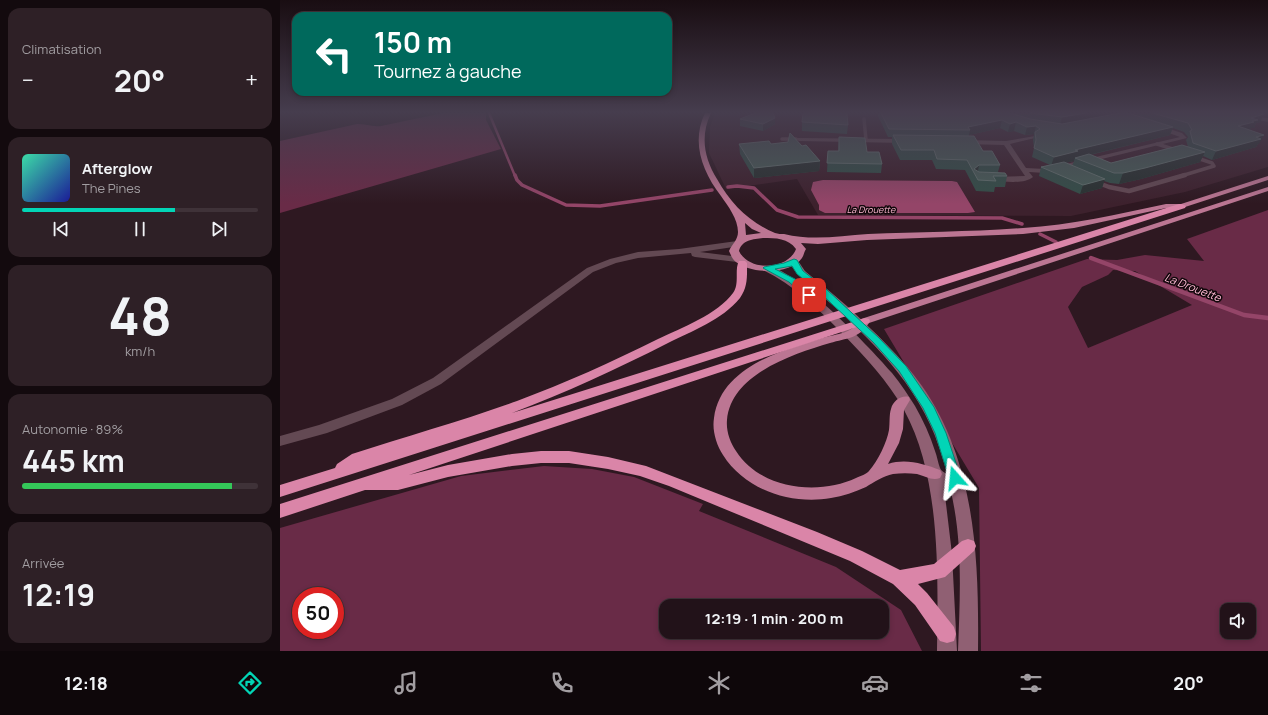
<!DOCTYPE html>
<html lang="fr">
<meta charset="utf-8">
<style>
:root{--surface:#221219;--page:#2e2026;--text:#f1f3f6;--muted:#a29ea2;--line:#3f3238;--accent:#02d5b6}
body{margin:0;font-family:Manrope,sans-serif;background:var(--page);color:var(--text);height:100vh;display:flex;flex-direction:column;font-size:15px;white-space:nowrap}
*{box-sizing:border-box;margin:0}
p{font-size:13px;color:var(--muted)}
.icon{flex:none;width:22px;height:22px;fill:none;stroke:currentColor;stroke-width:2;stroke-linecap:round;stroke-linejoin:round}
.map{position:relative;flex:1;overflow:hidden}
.details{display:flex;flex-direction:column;gap:8px;padding:8px;background:#130a0e;width:280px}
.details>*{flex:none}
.top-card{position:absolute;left:12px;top:12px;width:380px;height:84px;border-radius:12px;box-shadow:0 2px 6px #0003,0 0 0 1px var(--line);background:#00695c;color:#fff;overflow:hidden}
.buttons{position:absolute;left:940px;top:603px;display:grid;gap:8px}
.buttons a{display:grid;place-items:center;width:36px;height:36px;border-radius:8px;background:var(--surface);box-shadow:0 2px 6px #0003,0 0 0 1px var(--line);font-size:20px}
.speed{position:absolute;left:12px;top:587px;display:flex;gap:8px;font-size:20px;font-weight:700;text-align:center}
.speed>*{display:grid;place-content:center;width:52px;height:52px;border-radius:50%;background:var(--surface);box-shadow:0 2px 6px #0003,0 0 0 1px var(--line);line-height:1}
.speed .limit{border:6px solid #d22;background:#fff;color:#111}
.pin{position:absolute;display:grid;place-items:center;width:34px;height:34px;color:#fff;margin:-17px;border-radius:8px;box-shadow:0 2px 6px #0006}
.me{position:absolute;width:44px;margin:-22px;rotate:342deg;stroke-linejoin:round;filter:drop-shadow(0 0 3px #0008)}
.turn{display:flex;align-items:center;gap:14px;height:84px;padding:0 16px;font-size:18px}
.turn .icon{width:52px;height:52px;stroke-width:2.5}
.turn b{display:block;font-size:28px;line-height:34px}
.big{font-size:30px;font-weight:700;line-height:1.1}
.details .tile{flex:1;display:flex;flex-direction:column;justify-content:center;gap:6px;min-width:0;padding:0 14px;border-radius:12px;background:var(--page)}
.details .dial{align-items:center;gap:0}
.dial b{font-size:52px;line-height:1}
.song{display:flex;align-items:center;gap:12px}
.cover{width:48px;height:48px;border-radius:6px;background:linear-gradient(135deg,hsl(160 70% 55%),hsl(240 70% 35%))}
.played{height:4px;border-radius:2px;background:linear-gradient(90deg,var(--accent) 65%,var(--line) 65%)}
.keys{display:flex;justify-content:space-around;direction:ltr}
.heat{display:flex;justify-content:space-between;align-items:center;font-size:22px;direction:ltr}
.charge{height:6px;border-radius:3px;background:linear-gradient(90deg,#34c759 89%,var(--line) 0)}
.trip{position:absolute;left:379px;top:599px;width:230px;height:40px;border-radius:12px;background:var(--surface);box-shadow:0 2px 6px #0003,0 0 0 1px var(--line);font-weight:700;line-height:40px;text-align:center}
.dock{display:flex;height:64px;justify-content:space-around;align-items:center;background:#0e070a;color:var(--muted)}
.dock .icon{width:28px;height:28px}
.dock .on{color:var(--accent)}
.dock b{font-size:18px;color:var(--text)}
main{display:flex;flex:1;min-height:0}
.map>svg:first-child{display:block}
.built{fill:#3d212d}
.green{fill:#692b47;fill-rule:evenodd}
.water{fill:#944568}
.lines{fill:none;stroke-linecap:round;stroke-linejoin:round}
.stream-far2{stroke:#944568;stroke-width:2.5}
.stream-far1{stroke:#944568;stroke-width:3.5}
.stream{stroke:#944568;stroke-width:4.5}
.service-far1{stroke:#634953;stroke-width:3.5}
.service{stroke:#634953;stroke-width:4.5}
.minor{fill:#634953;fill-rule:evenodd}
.secondary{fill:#906073;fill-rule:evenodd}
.primary{fill:#bc7693;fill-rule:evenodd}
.trunk{fill:#da85a8;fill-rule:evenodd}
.wall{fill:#344e48;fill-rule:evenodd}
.shaded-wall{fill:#293231}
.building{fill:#485d58;stroke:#61716e}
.route{fill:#02d5b6;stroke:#018a76}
.labels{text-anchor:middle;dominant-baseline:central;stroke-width:3;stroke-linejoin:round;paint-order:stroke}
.far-water-label{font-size:9px;font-style:italic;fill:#fdb8d2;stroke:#10070a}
.water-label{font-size:11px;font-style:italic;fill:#fdb8d2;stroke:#10070a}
</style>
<main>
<section class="details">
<div class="tile"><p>Climatisation</p>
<div class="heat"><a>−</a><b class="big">20°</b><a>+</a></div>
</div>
<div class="tile">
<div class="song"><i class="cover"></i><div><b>Afterglow</b><p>The Pines</p></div></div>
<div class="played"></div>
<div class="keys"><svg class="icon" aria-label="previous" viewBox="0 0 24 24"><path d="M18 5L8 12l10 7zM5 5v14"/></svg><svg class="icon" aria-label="pause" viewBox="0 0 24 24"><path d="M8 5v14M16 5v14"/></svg><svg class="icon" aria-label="next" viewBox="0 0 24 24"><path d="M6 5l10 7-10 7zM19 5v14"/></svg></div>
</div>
<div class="tile dial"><b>48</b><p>km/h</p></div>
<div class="tile"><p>Autonomie · 89%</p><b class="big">445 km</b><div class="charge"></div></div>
<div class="tile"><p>Arrivée</p><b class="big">12:19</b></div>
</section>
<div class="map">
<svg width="988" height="651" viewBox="0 0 988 651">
<rect width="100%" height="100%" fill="#2e1821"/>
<path class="built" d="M435 113H988V167L905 192 791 216 538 215 517 179 446 189 429 153 430 127Z"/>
<path class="green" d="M163 113H206V120L221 149 0 213V141L77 124C86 124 92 127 101 126Z
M988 210V651H701L699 488 604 329 807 259 837 260 865 255 924 261 907 239ZM833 270 855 271 912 305 808 348 788 307 802 287 828 275ZM947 610H969V632H947Z
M264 466 312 469 354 477 423 504 419 511 556 567 621 610 642 651H0V528L181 476ZM21 596H55V630H21ZM386 606H602V632H386Z"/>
<path class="water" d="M543 180 672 181 677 182 695 212 688 213H545L539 210V205L531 190 533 182Z"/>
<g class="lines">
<path class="stream-far2" d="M209 113 235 176"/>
<path class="stream-far1" d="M235 175 237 180 242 185 286 205 320 206 432 190
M448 187 457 186 474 188 497 210 518 217 722 218 742 224
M760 234 776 242"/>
<path class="stream" d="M811 258 964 315 988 318"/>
<path class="service-far1" d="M975 118 988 120
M584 119 586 140
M502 139H516
M877 144 896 150
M901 176 934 166 932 163 914 157"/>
<path class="service" d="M816 182 829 187 849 191 905 175"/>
<path class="minor" d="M851 113H861L837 119 834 117Z
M877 125 902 133 907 138 765 173 749 172 753 177C743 185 724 181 712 181L708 179 712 177 745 176 724 145 685 144 682 142 685 140 726 141 755 136V138L730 144 746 168 765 169 900 137 875 128 874 127Z
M517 138 625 139 628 141 625 143 519 141 517 140Z
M457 241 461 244 460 246 420 252 460 257 462 259 460 261 457 262 415 257 412 256 411 253 358 258 336 263 313 272 161 384 122 405 47 433 0 446V436L39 425 112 399 153 378 307 268 330 259 358 252 399 249Z"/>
<path class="secondary" d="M514 259C520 261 522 268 526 272 533 278 540 283 547 289 554 295 561 301 568 307 594 332 621 356 642 386 696 463 699 561 698 651H678C680 598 683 543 671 492L664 487 672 554 677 651H657C658 575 661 477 624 410 608 381 585 357 563 334 538 309 514 285 483 270L481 268 483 266C508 260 595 353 612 373 621 384 628 395 635 406 643 420 650 435 655 451 657 456 658 463 660 468 661 471 664 472 667 474 650 401 610 358 557 309 541 294 520 281 509 262Z"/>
<path class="primary" d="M425 113H431C420 136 424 158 437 179 451 204 469 222 495 233 498 234 501 234 504 234 532 241 560 236 588 234 640 232 691 232 743 228 791 225 839 214 886 204H901L988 176V180L902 208H886L794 228 743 234 587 240 538 244 521 243 526 249C524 252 524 255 522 258 511 275 470 274 456 262 452 259 451 255 449 251 452 244 458 240 458 232 458 219 448 206 441 196 422 171 411 142 425 113ZM465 223 472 229 481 233 466 235ZM483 238C496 238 508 238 516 249 508 270 469 272 459 251 462 240 473 239 483 238Z
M988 187V191L589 323C578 339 567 338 550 343 513 354 451 374 447 420 446 431 450 442 456 451 480 489 538 496 576 478 580 476 587 474 589 471 598 461 607 442 609 430 610 423 609 415 611 409 613 401 621 395 629 397L630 400 624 410 623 429 619 443 608 464C626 458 644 464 660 470L662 474 660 478C652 481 645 476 637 474 629 473 621 473 613 474 603 476 594 482 586 487 575 492 563 496 551 498 511 505 465 490 443 455 436 444 432 430 434 418 441 367 501 351 542 338 559 333 570 335 581 319Z"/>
<path class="trunk" d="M899 204H902L906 206 905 208 0 497V485L55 468 57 464 72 454C127 436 182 421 237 401 285 383 332 362 378 339 401 328 438 314 453 293 460 283 454 270 459 261H465L467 263C467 276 468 287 460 298 442 320 412 331 388 343 337 369 285 393 232 413Z
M585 318 589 319 590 321 589 323 129 475 168 465 232 454 261 451H289L328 457 366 466 537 532 582 551 620 570 654 564 682 541 688 539 694 541 696 546 694 551 665 577 638 584 647 593 674 627 676 634 674 641 667 643 660 641 635 605 613 584 570 561 389 486 360 476 328 469 289 463H261L232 466 168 477 118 490H85L0 518V504Z"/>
</g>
<path class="wall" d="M472 113H493L495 124 483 131 460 126V119L473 114Z
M598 113H848L856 115 857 113H983V114H984L980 122 976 123 974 128H971L970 130 979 144H978L976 147 932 160 923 156 920 162 861 179 839 184 830 183 824 181 822 188 800 194 759 176 761 167 770 165 752 157 754 148 753 140 754 134 745 135 734 131 728 132 720 128 689 135V136L703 151 720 165 718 172 727 176 725 187H715L714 192 696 191 685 170 656 169 652 160H620L612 144V137H608L598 116ZM893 128 904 132 908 137 906 140 908 147 831 163 810 155 890 135ZM794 161 792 166 785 163Z
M522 122 568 125 567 134 522 131Z
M559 137 587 152 602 164 601 173 547 172 548 151H558Z
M459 144 522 146 540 161 539 171 474 178 460 154Z"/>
<path class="shaded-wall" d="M806 113H841L780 125 782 117Z
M984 114 980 122 976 123 974 128H971L970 130 954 134 958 126 971 118Z
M495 118V124L483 131V124Z
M722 120 720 128 689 135 690 130 688 127Z
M736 122 734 131 728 132 730 124Z
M756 126 754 134 745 135 747 127Z
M893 127 890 135 796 158H795L794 161 771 166 774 157 795 150Z
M984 135 979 144H978L976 147 932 160 936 151Z
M925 152 920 162 861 179 839 184 843 173Z
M540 161 539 171 474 178V168Z
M699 165 697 176 694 169Z
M825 179 822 188 800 194 803 185Z"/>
<path class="building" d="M475 113H493L495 118 483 124 460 119Z
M523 113H567L568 125 522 122Z
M601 113H730L750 119 782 124 840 113H848L893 127 795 150 798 151 774 157 754 148 756 140 755 132 760 129 756 126 747 127 736 122 730 124 722 120 688 127 690 130 609 129Z
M750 113H806L782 117Z
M872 113H976L984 114 971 118 978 120 972 121 974 122 958 126 984 135 976 137 981 139 936 151 913 143 910 131 912 130 908 123Z
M510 133 522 146 526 145 540 161 474 168 459 144 489 141 491 144 508 142Z
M613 135 694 136 703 151H712L720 165H699L694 169 699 172 725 173 727 176H713L716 181 698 180 687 160 657 159 654 150H621Z
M559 137 585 138 587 152H599L602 164 547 163 548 151H559Z
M902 145 925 152 865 168 843 173H834L795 158 809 154 831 163Z
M784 162 825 179 803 185 761 167Z"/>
<linearGradient id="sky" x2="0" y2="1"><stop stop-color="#190d12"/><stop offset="0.55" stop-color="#463d4e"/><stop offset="1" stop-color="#463d4e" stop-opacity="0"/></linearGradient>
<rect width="988" height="204" fill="url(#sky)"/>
<path class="route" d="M514 259 517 260 523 271 545 288 599 338 626 366 654 407 666 433 681 478 680 481 675 483 671 481 669 478 655 433 643 408 619 371 593 342 539 292 517 274 512 266 495 269 515 279 532 293 533 295 532 297H526L509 282 483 268 484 267 504 263Z"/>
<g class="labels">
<g class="far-water-label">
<text x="591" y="209">La Drouette</text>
</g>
<g class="water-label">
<text transform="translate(913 287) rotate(21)">La Drouette</text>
</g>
</g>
</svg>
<div class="buttons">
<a><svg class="icon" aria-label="sound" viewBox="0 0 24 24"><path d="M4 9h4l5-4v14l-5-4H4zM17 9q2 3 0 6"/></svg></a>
</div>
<div class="speed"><div class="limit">50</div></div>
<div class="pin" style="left:529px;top:295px;background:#d93025"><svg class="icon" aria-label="arrive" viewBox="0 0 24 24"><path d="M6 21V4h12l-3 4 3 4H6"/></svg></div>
<svg class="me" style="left:675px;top:478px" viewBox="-20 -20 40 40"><path d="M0-17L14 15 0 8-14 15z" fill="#02d5b6" stroke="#fff" stroke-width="4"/></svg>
<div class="trip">12:19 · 1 min · 200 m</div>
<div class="top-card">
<div class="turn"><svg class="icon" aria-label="left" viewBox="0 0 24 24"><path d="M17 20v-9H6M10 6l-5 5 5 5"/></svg><div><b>150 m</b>Tournez à gauche</div></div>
</div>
</div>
</main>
<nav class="dock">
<b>12:18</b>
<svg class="icon on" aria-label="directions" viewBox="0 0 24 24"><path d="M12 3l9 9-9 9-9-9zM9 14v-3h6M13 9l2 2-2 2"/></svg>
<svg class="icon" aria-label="music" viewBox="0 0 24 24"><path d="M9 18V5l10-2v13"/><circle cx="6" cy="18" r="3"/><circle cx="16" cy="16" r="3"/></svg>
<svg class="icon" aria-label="phone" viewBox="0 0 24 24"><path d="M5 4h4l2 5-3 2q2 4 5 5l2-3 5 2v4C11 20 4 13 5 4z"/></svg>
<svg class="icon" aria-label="climate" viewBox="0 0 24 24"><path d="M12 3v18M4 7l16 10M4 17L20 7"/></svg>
<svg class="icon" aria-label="car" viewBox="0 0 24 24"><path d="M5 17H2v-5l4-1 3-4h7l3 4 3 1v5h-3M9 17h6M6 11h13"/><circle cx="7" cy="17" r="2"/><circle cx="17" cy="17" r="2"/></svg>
<svg class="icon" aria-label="filters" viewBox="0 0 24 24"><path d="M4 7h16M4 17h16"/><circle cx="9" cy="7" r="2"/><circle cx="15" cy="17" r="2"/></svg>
<b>20°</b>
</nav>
